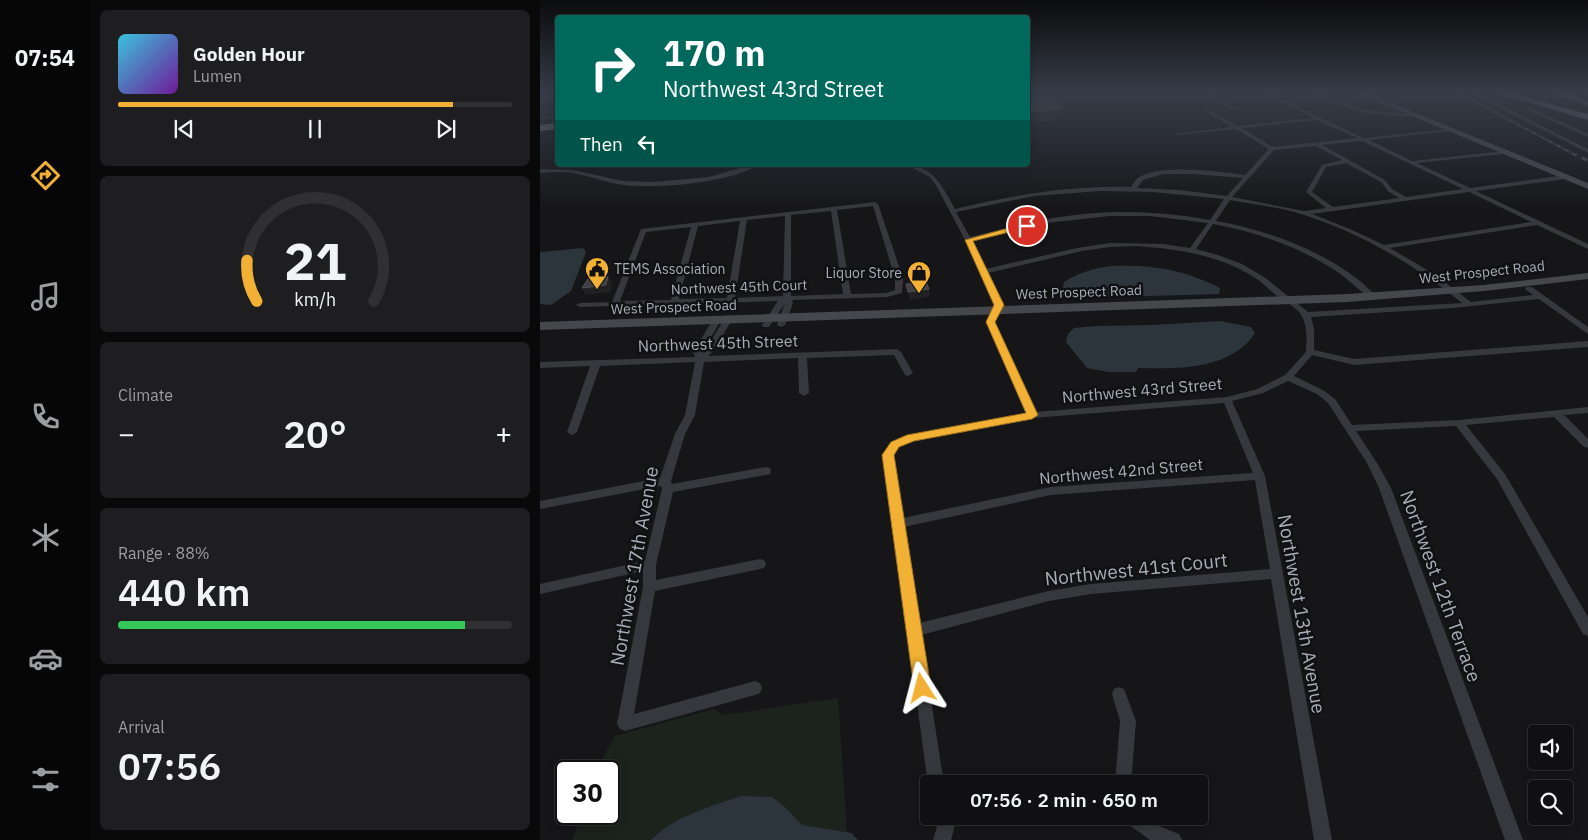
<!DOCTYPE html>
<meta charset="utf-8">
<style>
:root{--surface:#101012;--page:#1e1e20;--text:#f1f3f6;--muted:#9c9d9f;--line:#303032;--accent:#f2b134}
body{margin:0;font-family:"IBM Plex Sans",sans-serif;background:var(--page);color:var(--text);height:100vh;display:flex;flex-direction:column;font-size:19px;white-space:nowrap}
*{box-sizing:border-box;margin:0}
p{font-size:16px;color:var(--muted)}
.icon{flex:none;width:28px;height:28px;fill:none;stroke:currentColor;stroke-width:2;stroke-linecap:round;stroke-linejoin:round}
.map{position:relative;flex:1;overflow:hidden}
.panel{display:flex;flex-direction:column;gap:10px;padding:10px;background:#09090a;width:450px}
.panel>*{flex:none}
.top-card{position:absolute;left:15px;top:15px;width:475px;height:152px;border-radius:5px;box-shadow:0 2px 12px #0003,0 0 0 1px var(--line);background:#00695c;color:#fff;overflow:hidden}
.buttons{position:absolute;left:988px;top:725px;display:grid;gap:10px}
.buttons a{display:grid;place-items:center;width:45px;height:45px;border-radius:5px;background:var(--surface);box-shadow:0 2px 12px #0003,0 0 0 1px var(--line);font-size:25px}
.speed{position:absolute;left:15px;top:760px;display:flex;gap:10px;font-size:25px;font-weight:700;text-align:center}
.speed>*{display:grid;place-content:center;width:65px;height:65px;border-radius:50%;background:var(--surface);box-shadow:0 2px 12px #0003,0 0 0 1px var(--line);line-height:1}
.speed .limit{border:2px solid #111;border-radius:8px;background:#fff;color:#111}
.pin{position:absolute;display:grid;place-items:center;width:42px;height:42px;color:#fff;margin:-21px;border:2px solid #fff;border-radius:50%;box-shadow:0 1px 5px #0007}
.me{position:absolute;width:55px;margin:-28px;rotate:351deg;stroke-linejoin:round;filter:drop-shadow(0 0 4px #0008)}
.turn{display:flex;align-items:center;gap:18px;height:105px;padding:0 25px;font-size:22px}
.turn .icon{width:65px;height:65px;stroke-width:2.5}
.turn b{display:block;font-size:35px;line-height:42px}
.then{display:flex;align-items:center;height:48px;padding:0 25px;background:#0003;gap:10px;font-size:19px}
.big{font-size:38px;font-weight:600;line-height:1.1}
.panel .widget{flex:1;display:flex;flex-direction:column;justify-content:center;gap:8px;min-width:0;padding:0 18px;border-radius:8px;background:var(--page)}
.panel .dial{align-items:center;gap:0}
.dial svg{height:130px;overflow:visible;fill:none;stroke:var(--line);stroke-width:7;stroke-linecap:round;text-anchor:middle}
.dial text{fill:var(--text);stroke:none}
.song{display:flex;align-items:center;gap:15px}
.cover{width:60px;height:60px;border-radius:8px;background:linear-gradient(135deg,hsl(190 70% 55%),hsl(280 70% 35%))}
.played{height:5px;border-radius:2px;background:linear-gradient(90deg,var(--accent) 85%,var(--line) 85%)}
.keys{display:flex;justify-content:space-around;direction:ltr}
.heat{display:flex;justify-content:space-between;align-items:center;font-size:28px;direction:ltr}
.charge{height:8px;border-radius:4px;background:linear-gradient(90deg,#34c759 88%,var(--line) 0)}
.trip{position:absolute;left:380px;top:775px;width:288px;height:50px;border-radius:5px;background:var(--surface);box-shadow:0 2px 12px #0003,0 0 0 1px var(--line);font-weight:600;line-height:50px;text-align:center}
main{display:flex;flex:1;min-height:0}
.tab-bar{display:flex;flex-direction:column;width:90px;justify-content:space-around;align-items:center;background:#060607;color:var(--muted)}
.tab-bar .icon{width:35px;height:35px}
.tab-bar .current{color:var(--accent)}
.tab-bar b{font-size:22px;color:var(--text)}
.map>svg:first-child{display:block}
.green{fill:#1c231d}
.water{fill:#2c353c}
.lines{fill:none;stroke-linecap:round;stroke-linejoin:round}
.taxiway{fill:#303135;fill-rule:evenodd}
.street{fill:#37383d;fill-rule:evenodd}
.secondary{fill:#45474d;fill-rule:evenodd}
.highway{fill:#63666e;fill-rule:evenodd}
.rail-far1-casing{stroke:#4a4c52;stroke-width:2}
.rail-casing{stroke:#4a4c52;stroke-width:3}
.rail-far1{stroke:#111113;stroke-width:1;stroke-dasharray:4.5;stroke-linecap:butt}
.rail{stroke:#111113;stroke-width:2;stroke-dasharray:5.5;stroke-linecap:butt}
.shaded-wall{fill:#212124}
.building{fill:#3f3f44;stroke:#4f5156}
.route{fill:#f2b134;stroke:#9d7322}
.labels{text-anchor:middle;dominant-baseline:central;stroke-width:5;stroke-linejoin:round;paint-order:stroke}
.far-poi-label{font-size:14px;fill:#a8adb8;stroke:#111113;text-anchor:start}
.far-street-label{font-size:14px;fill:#a8adb8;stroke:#111113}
.street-label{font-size:16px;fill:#a8adb8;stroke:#111113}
.near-street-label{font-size:19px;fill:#a8adb8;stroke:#111113}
</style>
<main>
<nav class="tab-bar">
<b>07:54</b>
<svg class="icon current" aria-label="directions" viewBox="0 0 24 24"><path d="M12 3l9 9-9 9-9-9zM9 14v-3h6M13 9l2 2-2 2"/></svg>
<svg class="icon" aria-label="music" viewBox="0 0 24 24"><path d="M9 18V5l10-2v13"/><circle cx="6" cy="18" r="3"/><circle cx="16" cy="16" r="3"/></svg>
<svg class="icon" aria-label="phone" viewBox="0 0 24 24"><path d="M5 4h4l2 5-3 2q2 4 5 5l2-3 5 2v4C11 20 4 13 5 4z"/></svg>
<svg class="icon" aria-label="climate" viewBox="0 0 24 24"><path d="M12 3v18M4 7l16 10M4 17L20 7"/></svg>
<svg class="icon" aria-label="car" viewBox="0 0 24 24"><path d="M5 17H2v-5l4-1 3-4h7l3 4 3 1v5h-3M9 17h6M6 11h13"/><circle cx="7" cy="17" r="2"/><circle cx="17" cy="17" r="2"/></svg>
<svg class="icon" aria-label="filters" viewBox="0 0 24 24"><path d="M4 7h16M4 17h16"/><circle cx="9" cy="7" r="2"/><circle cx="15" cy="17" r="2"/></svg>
</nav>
<section class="panel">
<div class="widget">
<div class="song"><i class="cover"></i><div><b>Golden Hour</b><p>Lumen</p></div></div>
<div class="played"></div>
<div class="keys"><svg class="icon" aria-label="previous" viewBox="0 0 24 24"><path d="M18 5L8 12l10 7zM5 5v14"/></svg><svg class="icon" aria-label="pause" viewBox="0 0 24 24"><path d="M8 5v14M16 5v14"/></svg><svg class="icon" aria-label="next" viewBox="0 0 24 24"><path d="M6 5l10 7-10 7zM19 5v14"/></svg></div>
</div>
<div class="widget dial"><svg viewBox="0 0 100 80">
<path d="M14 69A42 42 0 1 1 86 69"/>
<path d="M14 69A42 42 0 0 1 8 44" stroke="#f2b134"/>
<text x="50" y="56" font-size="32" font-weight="700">21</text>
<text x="50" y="72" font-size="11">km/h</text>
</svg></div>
<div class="widget"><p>Climate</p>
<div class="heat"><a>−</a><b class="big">20°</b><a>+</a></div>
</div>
<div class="widget"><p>Range · 88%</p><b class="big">440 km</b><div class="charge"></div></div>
<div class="widget"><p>Arrival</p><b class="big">07:56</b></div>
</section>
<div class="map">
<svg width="1048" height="840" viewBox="0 0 1048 840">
<rect width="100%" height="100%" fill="#161618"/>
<path class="green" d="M298 698 307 833 262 825 245 807 201 796 146 817 116 834 111 840H33L40 814H69V771H55L75 736 174 709 184 715Z"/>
<path class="water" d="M43 248 46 252 31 291 11 305 0 304V252Z
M571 266C615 265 641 269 680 288L679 294 538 298 521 297 524 282C538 273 554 268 571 266Z
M680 321 711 327 715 333C691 370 638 369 598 368L596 372H569L547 368 526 342 528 334 534 328 556 326 611 325Z
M201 796 232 797 245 807 262 825 311 833 318 840H111C133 817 172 806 201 796Z"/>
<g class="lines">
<path class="taxiway" d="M18 94V100L0 102V96Z"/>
<path class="street" d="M664 92H670L691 106 703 109 701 110 688 108Z
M722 92H728L823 138 910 129 908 131 829 140 872 161 965 151 966 152 963 154 877 163 930 188 1026 175 1029 177 1026 179 936 191 1048 244V249L997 225 850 248 894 274 931 302 993 295 985 289 986 287H992L1048 327V334L999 299 913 308 771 317 774 329V350L814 359 1048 341V347L814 365 772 355 754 376 783 390 795 399 812 425 919 420 1048 407V413L1024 415 1048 439V448L1044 447 1014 417 926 425 965 474 1048 617V636L1043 634 957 479 916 426 816 431 837 463 851 488 983 840H965L839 488 827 463 788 403 777 394 748 381 723 393 692 401 725 476 792 840H774L731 579 551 594 509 601 381 635 404 784H389V786L388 784 343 455 351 442 368 436 486 413 447 322 455 305 425 240 396 185 390 177 367 165C393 165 404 189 415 209 473 195 531 185 591 187 593 184 595 180 598 178 620 163 680 172 705 175L729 149 696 129 636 135 634 134 692 127 664 110 666 108 697 126 774 118ZM777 120 817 138 733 147 702 128ZM822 141 923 189 866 197 852 189 845 180 782 145ZM776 146 802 160 782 165 766 192 786 208 764 211 692 197 734 150ZM806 163 841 182 848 191 859 198 793 207 772 192 786 167ZM623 174H652L703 178 687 196 640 190 597 188 603 180ZM560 191 613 192 684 199 670 220C621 211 570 209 520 217 490 221 460 230 430 237L416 212 494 196ZM929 192 991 222 844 245 810 229 772 214ZM690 200C712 204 736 207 758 213 817 231 874 264 922 303L768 312 724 277 702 264 678 255 656 249 673 224C717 232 762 248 799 273 810 281 819 290 829 298H832L836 296C799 256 729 230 676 221ZM570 216H610L668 223 650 248 623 244 570 243 537 248 446 269 432 241 506 223ZM596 246C639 249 680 255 717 279 724 284 730 291 737 296 743 301 750 304 756 309 768 319 767 337 766 352L745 375 717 389 687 397 495 412 455 322 463 305 448 273 542 251 570 247ZM684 403 713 473 511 487 363 518 353 455 359 446 374 441 492 418ZM715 480 730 569 551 584 509 591 379 623 364 527 511 495Z
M768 92H774L820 109 875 115 873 116C836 116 801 110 768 92Z
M938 94 1048 149V153L937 96Z
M0 102H5V103L0 104Z
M987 108H991L1048 134V137L987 110Z
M18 116V118L0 119V117Z
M210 165H218C191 183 115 189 83 185 68 183 53 177 38 174 26 171 13 172 0 173V169L33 170 83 181 114 182 169 177Z
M335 202 338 204 363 278 362 293 347 297 252 300 253 303 245 325 241 327 237 325 245 303 229 327H223L222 325 238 301 40 307 36 305 40 303 72 302 101 229ZM333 206 355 278V290L346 293 311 294 297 210ZM291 211 303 294 251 296V215ZM245 216 243 296 195 298 207 220ZM200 221 187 298 139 299 158 226ZM151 227 131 300 80 301 106 232Z
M174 318H180L181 320 162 353 166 349 185 318H191L192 320 173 351 168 356 357 349 361 352 373 373 368 376 365 375 354 355 267 358 269 393 264 396 259 393 258 358 164 362 155 415 145 434 131 481 132 484 226 467 230 468 231 471 230 474 226 475 133 492 116 565V580L220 559 224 560 226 564 224 568 220 569 115 591 94 714 215 681 220 683 222 688 220 693 215 695 85 731 80 729 77 724 103 587V571L0 594V584L105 561 122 489 121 486 0 509V501L120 478 135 434 145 415 155 362 60 366 37 432 32 435 27 432 50 366 0 368V362L155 357 153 352Z
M579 687 584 689 596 721 591 784H575L580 721 572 694 574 689Z
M400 816H431L429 822 415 825 411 840H393Z
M583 816H606L619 826 639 834 642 840H610L585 822Z"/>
<path class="secondary" d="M814 92H824L1048 183V189Z
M1048 273V279L944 291 807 302 0 330V322L807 294 944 285Z"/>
<path class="highway" d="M954 92H968L1048 114V120Z
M1011 92H1024L1048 101V106Z
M18 123V129L0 131V125Z"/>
<g class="rail-far1-casing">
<path id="rail-far1" d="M917 92 1039 157"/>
</g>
<g class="rail-casing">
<path id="rail" d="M1037 155 1048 161"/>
</g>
<use href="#rail-far1" class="rail-far1"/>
<use href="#rail" class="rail"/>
</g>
<path class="shaded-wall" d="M0 92H4L6 95 0 97Z
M522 108V119L488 123V112Z
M68 276 72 283 70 292 46 295 42 288Z
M389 289 390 297 370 300 368 292Z"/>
<path class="building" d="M510 97 522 108 488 112V99Z
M68 276 66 285 42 288 48 279Z
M386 282 389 289 368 292 366 284Z"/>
<linearGradient id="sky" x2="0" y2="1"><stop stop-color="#0c0c0d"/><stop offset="0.44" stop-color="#363c48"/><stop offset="1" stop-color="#363c48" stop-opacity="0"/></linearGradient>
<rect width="1048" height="210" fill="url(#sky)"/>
<path class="route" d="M487 223 491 226 490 227 433 241 464 305 455 322 498 415 492 419 374 441 359 447 354 455 391 688 388 694 382 696 376 694 374 688 342 455 351 442 367 435 486 413 446 322 454 305 425 240Z"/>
<defs>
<g id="civic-pin" transform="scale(1.25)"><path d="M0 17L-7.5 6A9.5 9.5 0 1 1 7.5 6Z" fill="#f2b134" stroke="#111113"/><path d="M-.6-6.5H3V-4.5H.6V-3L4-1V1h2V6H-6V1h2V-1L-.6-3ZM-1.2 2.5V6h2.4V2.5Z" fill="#111"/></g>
<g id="shop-pin" transform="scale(1.25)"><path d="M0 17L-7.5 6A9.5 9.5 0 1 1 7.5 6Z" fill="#f2b134" stroke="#111113"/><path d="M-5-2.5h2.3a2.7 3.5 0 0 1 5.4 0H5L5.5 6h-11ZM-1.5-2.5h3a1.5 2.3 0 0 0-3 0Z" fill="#111"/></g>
</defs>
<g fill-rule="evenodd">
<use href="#civic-pin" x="57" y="269"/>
<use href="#shop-pin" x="379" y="273"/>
</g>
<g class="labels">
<g class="far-poi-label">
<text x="74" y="269">TEMS Association</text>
<text x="362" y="273" text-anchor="end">Liquor Store</text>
</g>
<g class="far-street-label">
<text transform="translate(942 272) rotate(-6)">West Prospect Road</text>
<text transform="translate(199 287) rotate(-2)">Northwest 45th Court</text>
<text transform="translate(539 292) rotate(-2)">West Prospect Road</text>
<text transform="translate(134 307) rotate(-2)">West Prospect Road</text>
</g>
<g class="street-label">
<text transform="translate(178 343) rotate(-2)">Northwest 45th Street</text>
<text transform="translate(602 390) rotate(-5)">Northwest 43rd Street</text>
<text transform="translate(581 471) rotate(-5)">Northwest 42nd Street</text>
</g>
<g class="near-street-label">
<text transform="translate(94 566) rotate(-80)">Northwest 17th Avenue</text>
<text transform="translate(596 569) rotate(-6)">Northwest 41st Court</text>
<text transform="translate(901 586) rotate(70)">Northwest 12th Terrace</text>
<text transform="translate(762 614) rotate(80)">Northwest 13th Avenue</text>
</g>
</g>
</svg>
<div class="buttons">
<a><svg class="icon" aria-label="sound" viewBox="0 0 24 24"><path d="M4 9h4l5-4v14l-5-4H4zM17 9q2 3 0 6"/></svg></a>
<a><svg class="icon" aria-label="search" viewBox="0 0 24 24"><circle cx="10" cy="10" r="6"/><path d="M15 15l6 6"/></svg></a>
</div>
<div class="speed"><div class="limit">30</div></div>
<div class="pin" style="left:487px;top:226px;background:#d93025"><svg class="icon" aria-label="arrive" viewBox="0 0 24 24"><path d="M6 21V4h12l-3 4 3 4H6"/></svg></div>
<svg class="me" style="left:382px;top:688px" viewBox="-20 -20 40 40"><path d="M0-17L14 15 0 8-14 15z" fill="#f2b134" stroke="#fff" stroke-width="4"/></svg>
<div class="trip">07:56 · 2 min · 650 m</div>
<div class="top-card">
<div class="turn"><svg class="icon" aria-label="right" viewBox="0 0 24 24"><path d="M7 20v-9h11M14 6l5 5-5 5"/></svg><div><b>170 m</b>Northwest 43rd Street</div></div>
<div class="then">Then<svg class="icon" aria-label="left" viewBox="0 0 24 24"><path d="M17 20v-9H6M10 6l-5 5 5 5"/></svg></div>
</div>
</div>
</main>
